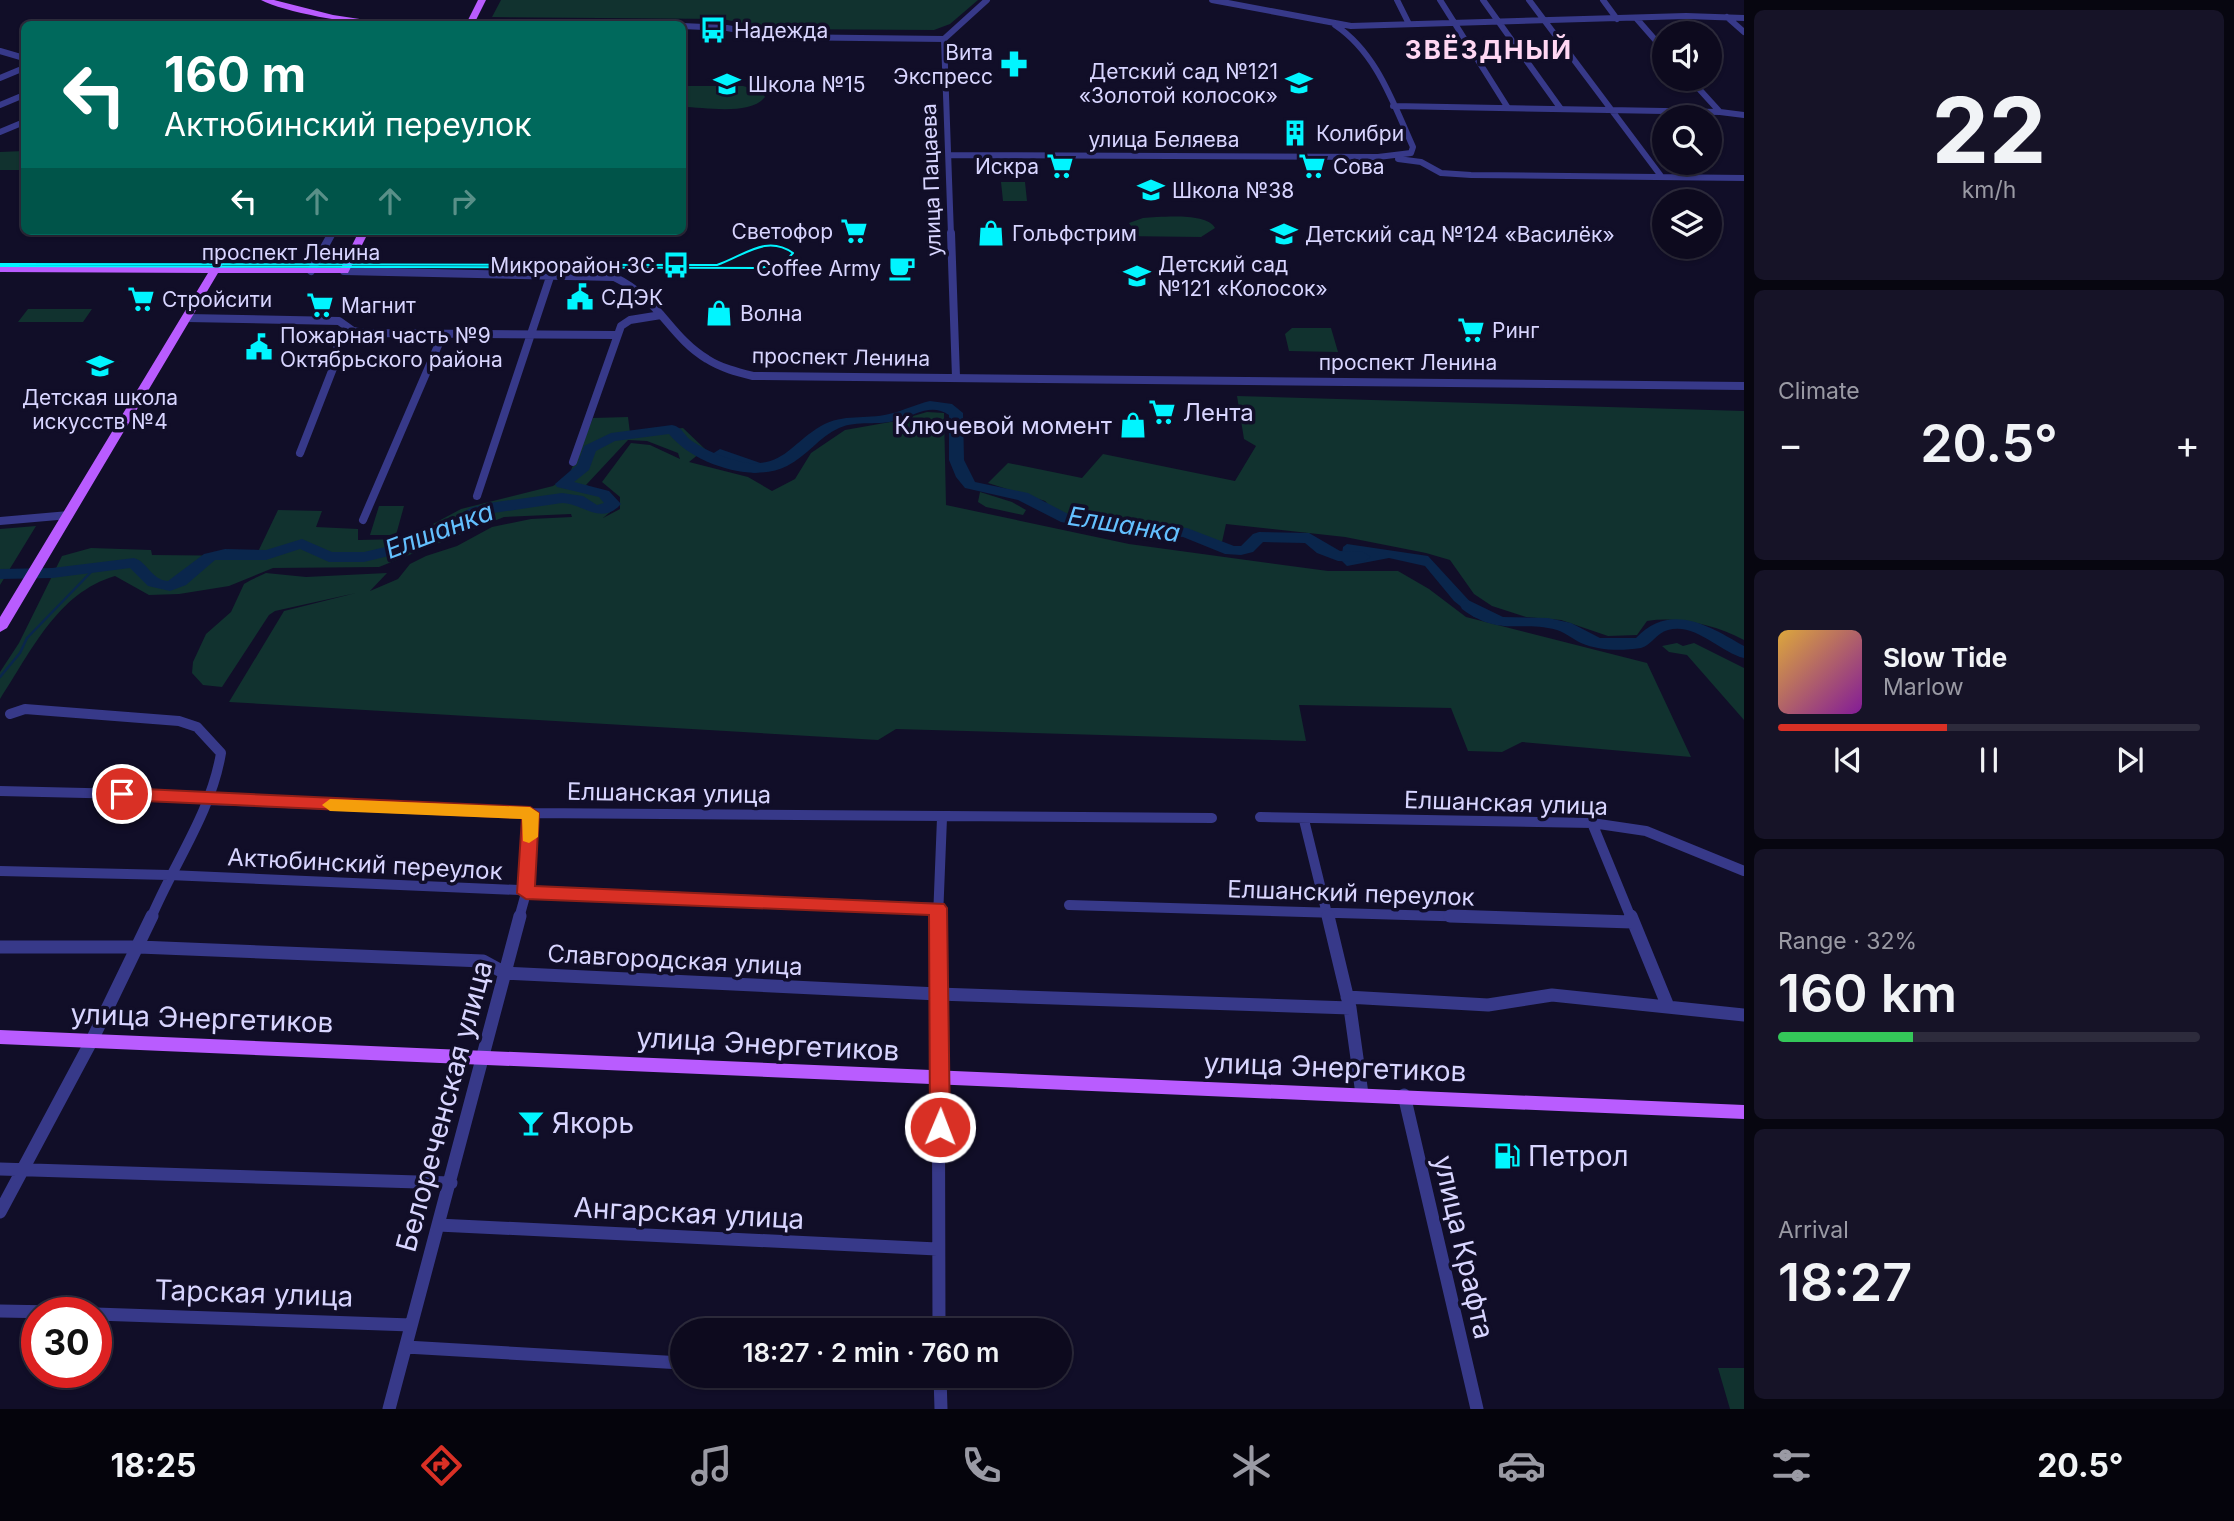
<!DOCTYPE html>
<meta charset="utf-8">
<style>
:root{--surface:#0d0a1e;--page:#161327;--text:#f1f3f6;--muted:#9a9aa4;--line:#2d2b3c;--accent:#d93025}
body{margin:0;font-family:Inter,sans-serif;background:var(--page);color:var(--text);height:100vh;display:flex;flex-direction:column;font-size:26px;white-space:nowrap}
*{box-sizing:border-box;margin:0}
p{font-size:23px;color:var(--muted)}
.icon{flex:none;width:38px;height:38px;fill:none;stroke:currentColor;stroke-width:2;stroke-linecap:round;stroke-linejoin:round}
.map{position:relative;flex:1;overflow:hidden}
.details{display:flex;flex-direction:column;gap:10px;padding:10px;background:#070610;width:490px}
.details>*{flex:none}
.hud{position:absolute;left:21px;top:21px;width:665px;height:214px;border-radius:10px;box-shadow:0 2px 5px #0004,0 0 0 2px var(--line);background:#00695c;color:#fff;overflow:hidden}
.tools{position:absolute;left:1652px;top:21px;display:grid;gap:14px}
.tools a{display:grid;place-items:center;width:70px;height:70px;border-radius:50%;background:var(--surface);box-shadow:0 2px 5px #0004,0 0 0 2px var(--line);font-size:35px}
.speed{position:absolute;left:21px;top:1297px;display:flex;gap:14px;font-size:35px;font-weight:700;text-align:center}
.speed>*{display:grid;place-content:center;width:91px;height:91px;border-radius:50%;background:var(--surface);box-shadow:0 2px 5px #0004,0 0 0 2px var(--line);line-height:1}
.speed .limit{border:10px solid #d22;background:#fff;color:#111}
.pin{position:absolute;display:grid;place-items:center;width:60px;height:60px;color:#fff;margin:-30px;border:4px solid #fff;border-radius:50%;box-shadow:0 2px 7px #0007}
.me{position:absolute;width:77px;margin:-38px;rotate:1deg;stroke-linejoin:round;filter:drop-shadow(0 0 5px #0008)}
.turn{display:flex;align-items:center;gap:24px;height:147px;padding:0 28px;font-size:32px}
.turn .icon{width:91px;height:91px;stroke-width:2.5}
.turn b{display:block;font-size:49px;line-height:60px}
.lanes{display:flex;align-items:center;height:66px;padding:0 28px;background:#0003;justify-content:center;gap:35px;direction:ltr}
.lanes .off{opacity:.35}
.big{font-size:52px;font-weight:600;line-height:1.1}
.details .widget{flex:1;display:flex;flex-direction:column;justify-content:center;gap:10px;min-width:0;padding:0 24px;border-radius:10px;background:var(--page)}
.details .dial{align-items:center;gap:0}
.dial b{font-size:91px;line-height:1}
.song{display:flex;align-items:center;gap:21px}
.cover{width:84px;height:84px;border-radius:10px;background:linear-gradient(135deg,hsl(40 70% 55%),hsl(290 70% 35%))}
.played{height:7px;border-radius:4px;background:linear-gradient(90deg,var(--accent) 40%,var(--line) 40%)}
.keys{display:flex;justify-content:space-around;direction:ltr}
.heat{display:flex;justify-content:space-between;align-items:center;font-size:38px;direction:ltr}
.charge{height:10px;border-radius:5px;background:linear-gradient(90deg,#34c759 32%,var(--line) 0)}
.trip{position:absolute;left:670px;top:1318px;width:402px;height:70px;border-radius:35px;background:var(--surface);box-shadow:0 2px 5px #0004,0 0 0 2px var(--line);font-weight:600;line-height:70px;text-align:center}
.menu{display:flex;height:112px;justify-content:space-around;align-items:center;background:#05040c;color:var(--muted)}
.menu .icon{width:49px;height:49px}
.menu .selected{color:var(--accent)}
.menu b{font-size:32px;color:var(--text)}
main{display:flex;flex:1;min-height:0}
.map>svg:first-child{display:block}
.green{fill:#11322f;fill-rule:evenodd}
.water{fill:#0a264c}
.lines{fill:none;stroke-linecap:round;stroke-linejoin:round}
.stream{stroke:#0a264c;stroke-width:2.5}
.river{fill:#0a264c;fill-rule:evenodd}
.minor-far3{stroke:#373989;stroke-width:6}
.minor-far2{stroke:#373989;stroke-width:8}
.minor-far1{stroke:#373989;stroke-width:10}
.minor{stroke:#373989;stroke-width:13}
.major{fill:#b95cff;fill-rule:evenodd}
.tram{stroke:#01f5ff;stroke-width:2}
.route{fill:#d93025;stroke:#8d1f18;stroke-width:2}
.slow{fill:#f59e0b}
.labels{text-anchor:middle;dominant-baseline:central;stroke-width:7;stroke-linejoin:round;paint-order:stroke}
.far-poi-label{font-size:21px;fill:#d8d5ff;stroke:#110e28;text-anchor:start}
.far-street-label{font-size:21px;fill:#d8d5ff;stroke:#110e28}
.poi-label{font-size:24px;fill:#d8d5ff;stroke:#110e28;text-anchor:start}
.street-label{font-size:24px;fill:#d8d5ff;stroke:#110e28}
.far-district-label{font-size:26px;font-weight:bold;letter-spacing:2px;fill:#ffd7f3;stroke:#110e28}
.water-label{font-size:26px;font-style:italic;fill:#63c0ff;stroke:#110e28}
.near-street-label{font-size:28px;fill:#d8d5ff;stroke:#110e28}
.near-poi-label{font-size:28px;fill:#d8d5ff;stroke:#110e28;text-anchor:start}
</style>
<main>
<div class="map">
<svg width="1744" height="1409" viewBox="0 0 1744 1409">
<rect width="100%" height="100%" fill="#110e28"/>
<path class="green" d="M501 0H978L950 24 934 30 774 29 722 19 492 17Z
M683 86H743L761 91 765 97C750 116 704 107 683 107Z
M24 151V170H0V152Z
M1001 182H1025L1027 201H1003Z
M1143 218C1160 217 1207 212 1215 228L1201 237 1120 236 1119 233H1136L1129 223Z
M28 309H92L83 322H18Z
M1292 328H1331L1338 352 1289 351 1285 334Z
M1237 396 1744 411V640C1715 625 1679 616 1647 621L1637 635 1608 636 1561 620 1526 617 1492 606 1474 594 1450 560 1426 553 1345 537 1226 524 1222 542 1058 515 1045 501 988 483 1008 463 1082 478 1103 454 1235 481 1256 446 1244 439Z
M927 412 944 413 946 505 1129 544 1328 571H1398L1429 589 1466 617 1647 663 1691 757 1522 742 1502 752 1468 751 1451 708 1299 705 1306 741 896 729 878 740 229 702 284 611 356 593 275 611 269 615 222 687 203 685 192 673 193 662 206 634 231 612 244 584 251 580 266 573 306 577 387 573 370 591 398 579 410 564 426 556 457 546 492 527 531 519 572 517 571 514 504 517 379 567 273 568 229 586 179 594 149 595 115 576C57 593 31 652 0 699V672L19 643 62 556 91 548 151 550 152 555 256 556 278 510 322 511 316 527 358 529V540L405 539 461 509 553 486 569 475 593 418 628 417 630 433 683 428 705 449 689 462 748 477 772 491 795 479 811 453 845 430 896 421ZM628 440 647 441 678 453 680 459 650 445 631 443 602 482 620 497V509L603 518 615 508 612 496 586 485Z
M980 492 1012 502 1026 510 1023 515 986 507 978 502Z
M379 506H404L396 535H370Z
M36 526 0 585V529Z
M1677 643 1683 646 1694 643 1744 668V720L1687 655 1669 652 1662 646Z
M1718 1368H1744V1409H1730Z"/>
<path class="water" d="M720 449 772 467 770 470 754 473 706 458Z
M1347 544 1428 556 1486 619 1474 617 1454 601 1425 566 1389 558 1347 566 1341 560 1343 547Z"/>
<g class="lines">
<path class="stream" d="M0 677 20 653 27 638 97 566"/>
<path class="river" d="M930 401 952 404 963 413 964 460 975 482 1028 493 1070 515 1110 522 1187 528 1234 546H1241L1253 534 1259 532 1309 533 1340 551 1363 552 1371 557 1363 562 1338 561 1317 553 1305 543 1263 542 1253 552 1241 555 1225 554 1183 537 1110 532 1061 522 1018 500 965 488 956 477 949 460V415C931 403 916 415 898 420 879 426 857 420 839 428 819 437 807 456 787 466 752 484 692 463 669 434L615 441 596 451 589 470 574 482 609 491 621 504C601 526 584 504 562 503L480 515 455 530 409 551 364 562H329L300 549 266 560H215L186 585 170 591 148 586 130 568 52 578 0 579V569L52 568 134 558C148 562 151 580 168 581L204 554 225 549 266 550 302 539 332 552H364L398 544 445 524 470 508 489 503 562 493 583 496 597 505 604 503 599 497 557 487 555 484 577 465 584 446 611 433 672 425C683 427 684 436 692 441 706 451 725 458 742 462 783 469 790 444 821 426 844 413 865 420 889 414 903 411 916 404 930 401Z
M1468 600 1503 617 1548 618 1571 623 1600 638H1636C1670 602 1708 625 1744 646V658C1720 652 1695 622 1668 630 1656 633 1652 645 1641 648 1621 651 1600 651 1581 643 1573 639 1566 633 1557 630 1518 620 1500 637 1462 609L1460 605 1462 601Z"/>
<path class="minor-far3" d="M1212 0 1351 26 1686 16 1744 18
M1397 0 1409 24
M1440 0 1508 108
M1483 0 1561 109
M1529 0 1661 176
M1603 0 1617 19
M1727 17 1744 32
M1636 18 1664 50
M682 26 727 28 778 37 944 39
M0 51 24 58
M0 78 24 68
M1690 79 1720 112 1744 115
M0 105 24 95
M1393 106 1720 112
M0 132 24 122
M949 155 1378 157 1411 153 1413 147C1393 103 1377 53 1335 25
M1398 159 1421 162 1441 173 1471 175 1744 178
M331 235 333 231
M951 235 944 39 987 0"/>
<path class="minor-far2" d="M951 233 956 377
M311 271 332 233
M344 271 614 277C660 299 669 336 707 359 721 368 737 372 753 376L1744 386
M187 318 339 321 353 331 364 333 615 335
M300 453 339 353 334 335
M573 462 621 326 630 320 661 315
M477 496 551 274
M363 520 443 334
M0 521 69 515"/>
<path class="minor-far1" d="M10 714 25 709 179 721 197 727 221 753C211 813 174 863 151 918
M0 791 171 795 210 800 530 813 1212 818
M1260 817 1592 823 1646 831 1744 871
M1304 820 1328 918
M1592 823 1631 918
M0 871 169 875 938 908
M1069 905 1508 918
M519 918 526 893 530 813
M938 918 942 818"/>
<path class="minor" d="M938 916 939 1330
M1328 916 1350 1008 1362 1094
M1450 916 1632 922
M1631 916 1667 1004
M0 947H139L483 961 505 973 938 994 1350 1008
M1347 997 1488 1005 1552 995 1744 1015
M1404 1095 1477 1409
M0 1169 451 1183
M0 1212 92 1040 152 916
M438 1225 937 1249
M0 1311 55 1312
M96 1314 411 1325
M406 1347 682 1363
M905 1376 940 1378
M940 1376 941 1409
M389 1409 520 916"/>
<path class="major" d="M261 0H274L333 15 393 24C365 27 286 13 261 0Z
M478 0H486L474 24H466Z
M359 231H369L348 273H218L7 628 0 632V617L208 273 0 272V266L211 267 215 261 219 260 224 263 221 267 341 268Z
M0 1030 1744 1105V1119L0 1044Z"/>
<path class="tram" d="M0 264 717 265C744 256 766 234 793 253L783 264 759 268 0 266"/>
</g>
<path class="route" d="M122 788 530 807 539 813 535 886 944 904 947 908 950 1127 947 1133 940 1136 933 1133 930 1127 929 915 526 899 517 893 522 818 122 800 114 794Z"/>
<path class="slow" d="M330 799 530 807 539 813 538 837 529 843 523 841 522 819 330 811 322 805Z"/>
<defs>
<g id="bus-bare" transform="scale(2.1)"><path d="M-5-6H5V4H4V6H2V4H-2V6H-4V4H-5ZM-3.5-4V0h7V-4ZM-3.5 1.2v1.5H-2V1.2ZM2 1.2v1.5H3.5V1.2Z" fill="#01f5ff" stroke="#110e28" stroke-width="2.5" paint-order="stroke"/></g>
<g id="pharmacy-bare" transform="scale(2.1)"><path d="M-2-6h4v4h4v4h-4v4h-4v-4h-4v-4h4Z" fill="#01f5ff" stroke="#110e28" stroke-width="2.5" paint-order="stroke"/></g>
<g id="school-bare" transform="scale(2.1)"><path d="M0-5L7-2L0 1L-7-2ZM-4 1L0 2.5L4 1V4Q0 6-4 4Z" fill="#01f5ff" stroke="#110e28" stroke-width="2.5" paint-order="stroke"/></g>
<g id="building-bare" transform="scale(2.1)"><path d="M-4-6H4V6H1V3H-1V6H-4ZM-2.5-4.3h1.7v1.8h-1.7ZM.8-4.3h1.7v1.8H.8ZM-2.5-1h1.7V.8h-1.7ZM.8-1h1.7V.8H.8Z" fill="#01f5ff" stroke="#110e28" stroke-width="2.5" paint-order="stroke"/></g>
<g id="supermarket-bare" transform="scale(2.1)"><path d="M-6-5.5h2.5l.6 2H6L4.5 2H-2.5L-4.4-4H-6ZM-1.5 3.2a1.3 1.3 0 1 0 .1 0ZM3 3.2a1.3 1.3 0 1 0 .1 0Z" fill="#01f5ff" stroke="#110e28" stroke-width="2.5" paint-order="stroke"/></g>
<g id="shop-bare" transform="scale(2.1)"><path d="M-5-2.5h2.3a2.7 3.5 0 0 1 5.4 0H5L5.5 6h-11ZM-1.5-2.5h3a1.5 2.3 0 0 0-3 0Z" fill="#01f5ff" stroke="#110e28" stroke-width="2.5" paint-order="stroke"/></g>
<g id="cafe-bare" transform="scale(2.1)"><path d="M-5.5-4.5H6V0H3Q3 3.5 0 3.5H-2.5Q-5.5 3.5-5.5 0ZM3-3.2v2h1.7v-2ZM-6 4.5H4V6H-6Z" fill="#01f5ff" stroke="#110e28" stroke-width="2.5" paint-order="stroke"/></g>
<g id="civic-bare" transform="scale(2.1)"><path d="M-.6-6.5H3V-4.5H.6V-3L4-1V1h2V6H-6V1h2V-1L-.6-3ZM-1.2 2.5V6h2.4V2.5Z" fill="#01f5ff" stroke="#110e28" stroke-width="2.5" paint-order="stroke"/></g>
<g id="bar-bare" transform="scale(2.1)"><path d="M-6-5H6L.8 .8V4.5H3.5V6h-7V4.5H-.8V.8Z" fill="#01f5ff" stroke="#110e28" stroke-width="2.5" paint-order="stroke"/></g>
<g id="fuel-bare" transform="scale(2.1)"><path d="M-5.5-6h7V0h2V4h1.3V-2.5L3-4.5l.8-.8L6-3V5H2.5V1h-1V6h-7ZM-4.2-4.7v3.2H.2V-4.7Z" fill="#01f5ff" stroke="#110e28" stroke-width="2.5" paint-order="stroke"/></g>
</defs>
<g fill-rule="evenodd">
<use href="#bus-bare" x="713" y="30"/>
<use href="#pharmacy-bare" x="1014" y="64"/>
<use href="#school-bare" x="1299" y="83"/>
<use href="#school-bare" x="727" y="84"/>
<use href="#building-bare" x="1295" y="133"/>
<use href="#supermarket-bare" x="1060" y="166"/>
<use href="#supermarket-bare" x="1312" y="166"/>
<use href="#school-bare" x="1151" y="190"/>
<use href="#supermarket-bare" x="854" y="231"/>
<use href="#shop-bare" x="991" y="233"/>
<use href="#school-bare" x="1284" y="234"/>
<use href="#bus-bare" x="676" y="265"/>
<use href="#cafe-bare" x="902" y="268"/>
<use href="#school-bare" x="1137" y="276"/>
<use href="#civic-bare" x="580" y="297"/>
<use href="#supermarket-bare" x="141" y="299"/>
<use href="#supermarket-bare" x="320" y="305"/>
<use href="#shop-bare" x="719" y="313"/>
<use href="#supermarket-bare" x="1471" y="330"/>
<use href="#civic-bare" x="259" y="347"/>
<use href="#school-bare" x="100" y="366"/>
<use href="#supermarket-bare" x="1162" y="412"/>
<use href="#shop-bare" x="1133" y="425"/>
<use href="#bar-bare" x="531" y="1123"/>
<use href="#fuel-bare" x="1507" y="1156"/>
</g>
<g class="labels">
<g class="far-poi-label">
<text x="734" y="30">Надежда</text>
<text x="993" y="52" text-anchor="end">Вита<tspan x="993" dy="24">Экспресс</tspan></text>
<text x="1278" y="71" text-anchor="end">Детский сад №121<tspan x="1278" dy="24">«Золотой колосок»</tspan></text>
<text x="748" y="84">Школа №15</text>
<text x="1316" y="133">Колибри</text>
<text x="1039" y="166" text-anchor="end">Искра</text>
<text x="1333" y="166">Сова</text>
<text x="1172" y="190">Школа №38</text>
<text x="833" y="231" text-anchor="end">Светофор</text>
<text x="1012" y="233">Гольфстрим</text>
<text x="1305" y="234">Детский сад №124 «Василёк»</text>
<text x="1158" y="264">Детский сад<tspan x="1158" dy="24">№121 «Колосок»</tspan></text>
<text x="655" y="265" text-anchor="end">Микрорайон 3С</text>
<text x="881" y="268" text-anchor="end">Coffee Army</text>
<text x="601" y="297">СДЭК</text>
<text x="162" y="299">Стройсити</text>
<text x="341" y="305">Магнит</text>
<text x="740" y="313">Волна</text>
<text x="1492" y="330">Ринг</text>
<text x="280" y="335">Пожарная часть №9<tspan x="280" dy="24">Октябрьского района</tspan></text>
<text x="100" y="397" text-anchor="middle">Детская школа<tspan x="100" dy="24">искусств №4</tspan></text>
</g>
<g class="far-street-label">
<text x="1164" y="139">улица Беляева</text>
<text transform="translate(931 180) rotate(-92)">улица Пацаева</text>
<text x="291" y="252">проспект Ленина</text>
<text transform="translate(841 357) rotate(1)">проспект Ленина</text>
<text x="1408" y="362">проспект Ленина</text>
</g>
<g class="poi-label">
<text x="1183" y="412">Лента</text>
<text x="1112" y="425" text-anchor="end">Ключевой момент</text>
</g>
<g class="street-label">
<text transform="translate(669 793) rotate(1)">Елшанская улица</text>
<text transform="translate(1506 803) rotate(2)">Елшанская улица</text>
<text transform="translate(365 864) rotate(3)">Актюбинский переулок</text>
<text transform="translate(1351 893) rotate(2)">Елшанский переулок</text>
<text transform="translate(675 960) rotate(3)">Славгородская улица</text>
</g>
<g class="far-district-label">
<text x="1489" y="49">ЗВЁЗДНЫЙ</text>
</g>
<g class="water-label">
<text transform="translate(1124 524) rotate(9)">Елшанка</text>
<text transform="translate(439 530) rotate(-21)">Елшанка</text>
</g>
<g class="near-street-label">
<text transform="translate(202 1018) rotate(2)">улица Энергетиков</text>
<text transform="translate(768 1044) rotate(3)">улица Энергетиков</text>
<text transform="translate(1335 1067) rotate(2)">улица Энергетиков</text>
<text transform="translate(444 1106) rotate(-75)">Белореченская улица</text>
<text transform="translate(689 1213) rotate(3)">Ангарская улица</text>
<text transform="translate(1464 1247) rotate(77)">улица Крафта</text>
<text transform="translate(254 1293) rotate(2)">Тарская улица</text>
</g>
<g class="near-poi-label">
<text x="552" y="1123">Якорь</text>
<text x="1528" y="1156">Петрол</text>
</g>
</g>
</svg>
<div class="tools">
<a><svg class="icon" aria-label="sound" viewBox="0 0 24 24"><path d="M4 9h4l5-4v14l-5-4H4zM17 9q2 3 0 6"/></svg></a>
<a><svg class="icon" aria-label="search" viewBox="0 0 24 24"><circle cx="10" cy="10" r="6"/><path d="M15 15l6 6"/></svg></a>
<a><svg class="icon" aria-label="layers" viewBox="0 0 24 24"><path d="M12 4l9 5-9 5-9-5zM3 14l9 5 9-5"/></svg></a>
</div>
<div class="speed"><div class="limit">30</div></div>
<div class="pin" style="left:122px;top:794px;background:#d93025"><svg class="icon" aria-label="arrive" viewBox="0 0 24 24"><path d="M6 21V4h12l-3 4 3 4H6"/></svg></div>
<svg class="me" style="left:940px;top:1127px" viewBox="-20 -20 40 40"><circle r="17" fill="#d93025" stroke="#fff" stroke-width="3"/><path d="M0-11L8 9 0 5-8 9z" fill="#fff"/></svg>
<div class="trip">18:27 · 2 min · 760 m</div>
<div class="hud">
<div class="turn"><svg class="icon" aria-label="left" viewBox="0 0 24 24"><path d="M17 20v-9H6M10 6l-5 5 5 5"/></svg><div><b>160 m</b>Актюбинский переулок</div></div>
<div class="lanes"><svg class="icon" aria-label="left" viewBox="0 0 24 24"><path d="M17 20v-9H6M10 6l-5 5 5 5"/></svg><svg class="icon off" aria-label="ahead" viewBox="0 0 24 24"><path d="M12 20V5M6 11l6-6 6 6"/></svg><svg class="icon off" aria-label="ahead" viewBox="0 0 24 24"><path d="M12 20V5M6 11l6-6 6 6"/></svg><svg class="icon off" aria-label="right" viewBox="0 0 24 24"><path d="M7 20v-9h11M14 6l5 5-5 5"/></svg></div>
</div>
</div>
<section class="details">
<div class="widget dial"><b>22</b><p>km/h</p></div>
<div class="widget"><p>Climate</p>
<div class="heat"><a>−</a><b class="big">20.5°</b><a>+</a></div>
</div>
<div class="widget">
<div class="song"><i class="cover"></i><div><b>Slow Tide</b><p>Marlow</p></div></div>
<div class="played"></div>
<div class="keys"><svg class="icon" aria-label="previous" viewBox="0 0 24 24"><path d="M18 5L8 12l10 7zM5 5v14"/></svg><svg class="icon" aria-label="pause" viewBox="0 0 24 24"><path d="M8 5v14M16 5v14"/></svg><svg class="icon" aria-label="next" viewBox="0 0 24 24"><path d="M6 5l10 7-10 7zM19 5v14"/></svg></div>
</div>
<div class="widget"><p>Range · 32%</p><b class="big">160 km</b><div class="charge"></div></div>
<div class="widget"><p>Arrival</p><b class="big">18:27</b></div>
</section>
</main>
<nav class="menu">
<b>18:25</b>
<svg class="icon selected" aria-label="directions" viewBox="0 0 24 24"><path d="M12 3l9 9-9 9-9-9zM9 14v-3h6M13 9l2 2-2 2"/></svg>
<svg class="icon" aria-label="music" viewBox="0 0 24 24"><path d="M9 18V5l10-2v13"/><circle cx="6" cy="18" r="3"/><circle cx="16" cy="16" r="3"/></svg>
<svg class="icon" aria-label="phone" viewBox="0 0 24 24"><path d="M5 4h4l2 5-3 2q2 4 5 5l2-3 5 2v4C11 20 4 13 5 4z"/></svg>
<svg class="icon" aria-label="climate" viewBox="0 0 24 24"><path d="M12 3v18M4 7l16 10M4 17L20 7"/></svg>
<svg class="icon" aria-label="car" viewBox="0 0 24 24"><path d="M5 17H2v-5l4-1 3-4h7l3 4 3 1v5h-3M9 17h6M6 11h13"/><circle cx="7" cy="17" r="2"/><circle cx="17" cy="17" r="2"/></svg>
<svg class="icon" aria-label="filters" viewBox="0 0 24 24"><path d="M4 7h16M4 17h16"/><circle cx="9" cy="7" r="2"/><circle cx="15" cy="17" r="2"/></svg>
<b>20.5°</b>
</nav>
